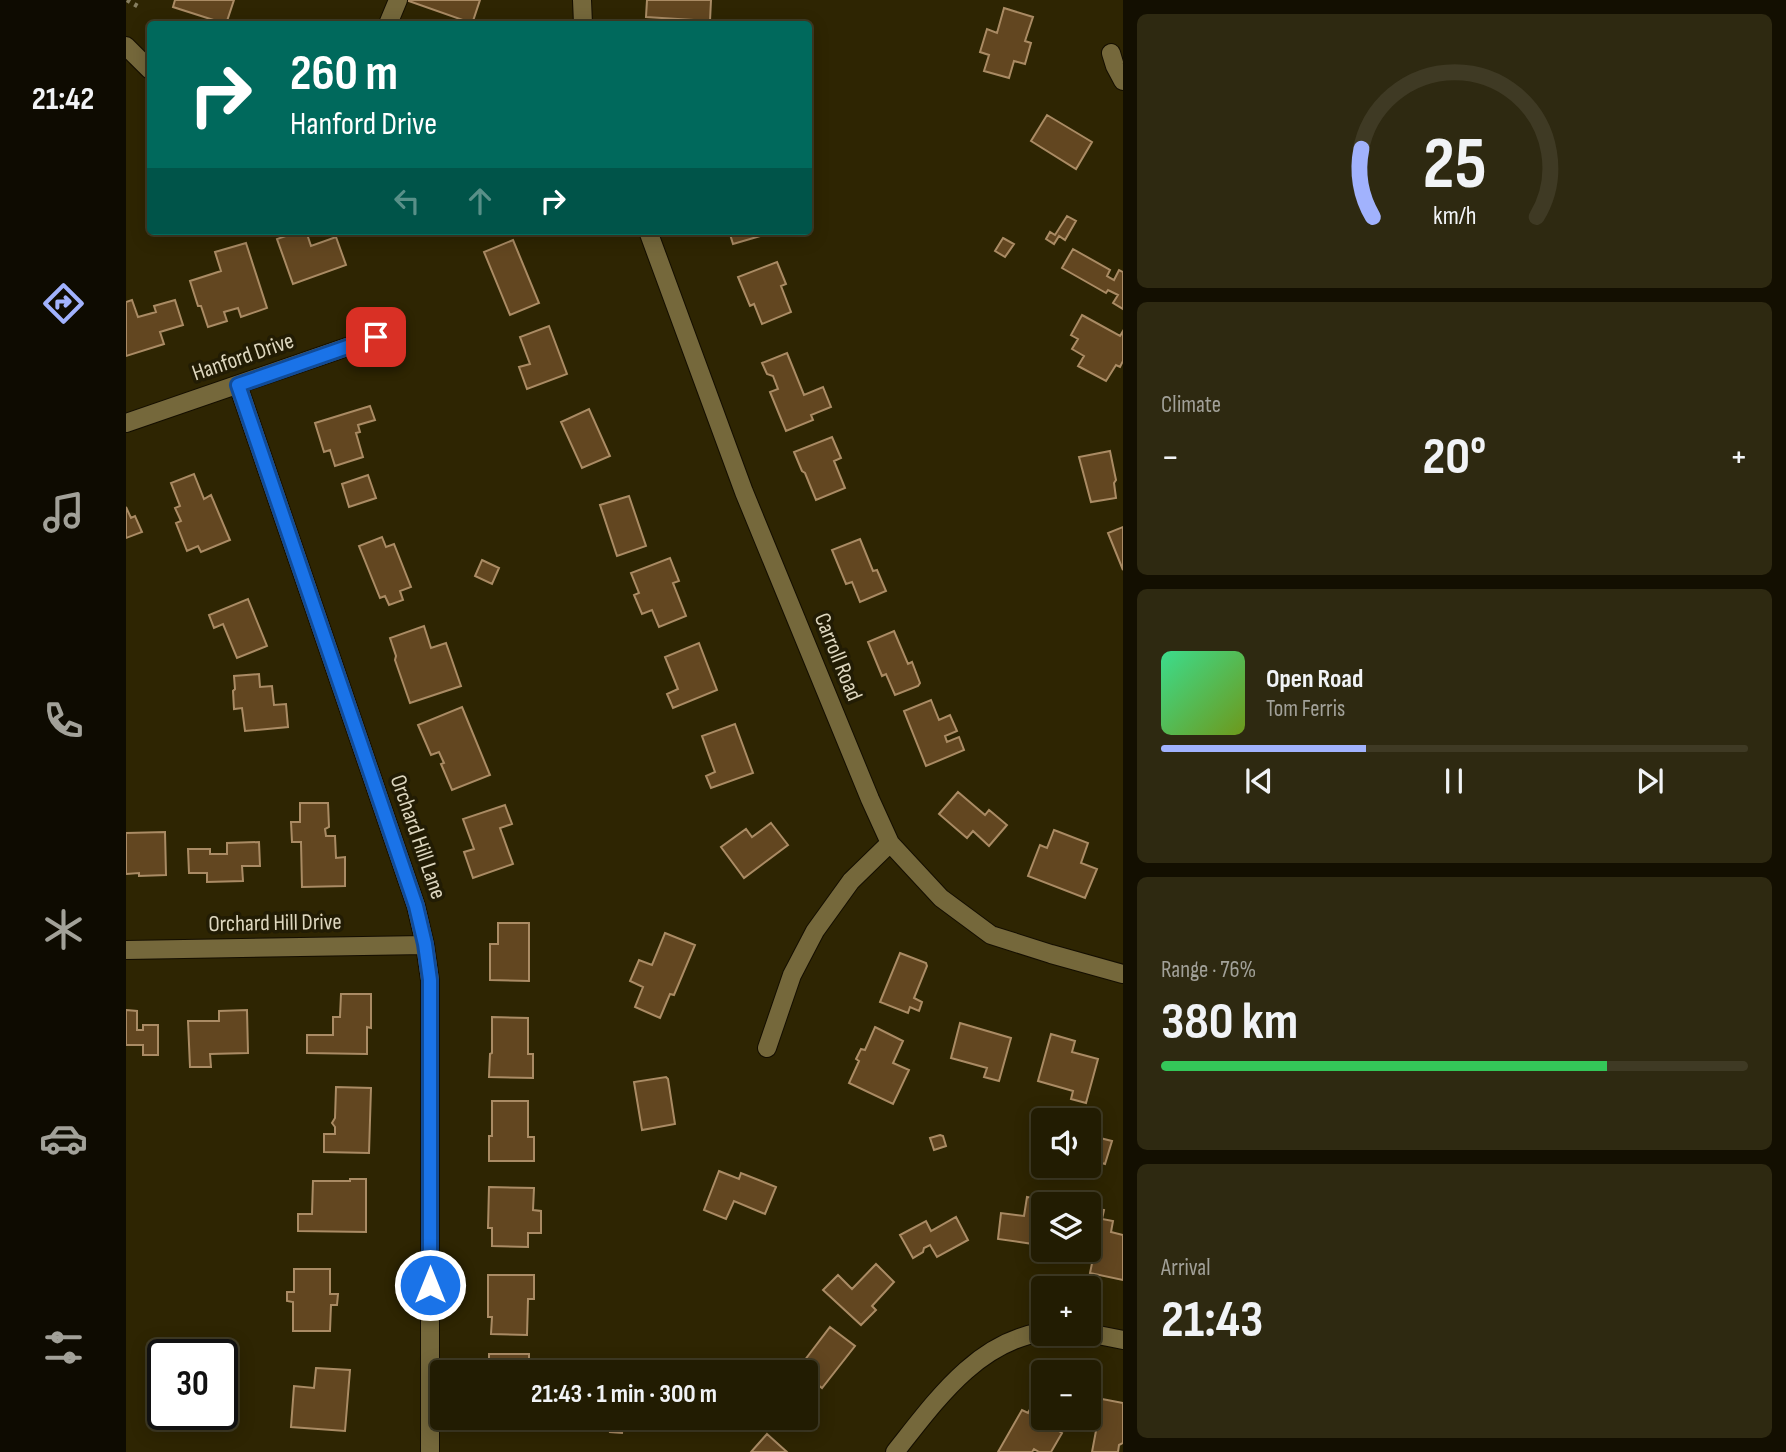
<!DOCTYPE html>
<meta charset="utf-8">
<style>
:root{--surface:#221c02;--page:#2e2911;--text:#f1f3f6;--muted:#a2a199;--line:#3f3a24;--accent:#a1b2fd}
body{margin:0;font-family:"Sofia Sans Condensed",sans-serif;background:var(--page);color:var(--text);height:100vh;display:flex;flex-direction:column;font-size:26px;white-space:nowrap}
*{box-sizing:border-box;margin:0}
p{font-size:23px;color:var(--muted)}
.icon{flex:none;width:38px;height:38px;fill:none;stroke:currentColor;stroke-width:2;stroke-linecap:round;stroke-linejoin:round}
.map{position:relative;flex:1;overflow:hidden}
.drawer{display:flex;flex-direction:column;gap:14px;padding:14px;background:#130f01;width:663px}
.drawer>*{flex:none}
.guide{position:absolute;left:21px;top:21px;width:665px;height:214px;border-radius:7px;box-shadow:0 4px 18px #0003,0 0 0 2px var(--line);background:#00695c;color:#fff;overflow:hidden}
.fabs{position:absolute;left:905px;top:1108px;display:grid;gap:14px}
.fabs a{display:grid;place-items:center;width:70px;height:70px;border-radius:7px;background:var(--surface);box-shadow:0 4px 18px #0003,0 0 0 2px var(--line);font-size:35px}
.speed{position:absolute;left:21px;top:1339px;display:flex;gap:14px;font-size:35px;font-weight:700;text-align:center}
.speed>*{display:grid;place-content:center;width:91px;height:91px;border-radius:50%;background:var(--surface);box-shadow:0 4px 18px #0003,0 0 0 2px var(--line);line-height:1}
.speed .limit{border:4px solid #111;border-radius:10px;background:#fff;color:#111}
.pin{position:absolute;display:grid;place-items:center;width:60px;height:60px;color:#fff;margin:-30px;border-radius:14px;box-shadow:0 4px 10px #0006}
.me{position:absolute;width:77px;margin:-38px;rotate:0deg;stroke-linejoin:round;filter:drop-shadow(0 0 5px #0008)}
.turn{display:flex;align-items:center;gap:24px;height:147px;padding:0 28px;font-size:32px}
.turn .icon{width:91px;height:91px;stroke-width:2.5}
.turn b{display:block;font-size:49px;line-height:60px}
.lanes{display:flex;align-items:center;height:66px;padding:0 28px;background:#0003;justify-content:center;gap:35px;direction:ltr}
.lanes .off{opacity:.35}
.big{font-size:52px;font-weight:700;line-height:1.1}
.drawer .card{flex:1;display:flex;flex-direction:column;justify-content:center;gap:10px;min-width:0;padding:0 24px;border-radius:10px;background:var(--page)}
.drawer .dial{align-items:center;gap:0}
.dial svg{height:182px;overflow:visible;fill:none;stroke:var(--line);stroke-width:7;stroke-linecap:round;text-anchor:middle}
.dial text{fill:var(--text);stroke:none}
.song{display:flex;align-items:center;gap:21px}
.cover{width:84px;height:84px;border-radius:10px;background:linear-gradient(135deg,hsl(150 70% 55%),hsl(80 70% 35%))}
.played{height:7px;border-radius:4px;background:linear-gradient(90deg,var(--accent) 35%,var(--line) 35%)}
.keys{display:flex;justify-content:space-around;direction:ltr}
.heat{display:flex;justify-content:space-between;align-items:center;font-size:38px;direction:ltr}
.charge{height:10px;border-radius:5px;background:linear-gradient(90deg,#34c759 76%,var(--line) 0)}
.trip{position:absolute;left:304px;top:1360px;width:388px;height:70px;border-radius:7px;background:var(--surface);box-shadow:0 4px 18px #0003,0 0 0 2px var(--line);font-weight:700;line-height:70px;text-align:center}
main{display:flex;flex:1;min-height:0}
.tab-bar{display:flex;flex-direction:column;width:126px;justify-content:space-around;align-items:center;background:#0e0b01;color:var(--muted)}
.tab-bar .icon{width:49px;height:49px}
.tab-bar .selected{color:var(--accent)}
.tab-bar b{font-size:32px;color:var(--text)}
.map>svg:first-child{display:block}
.building{fill:#624620;stroke:#aa8b64;stroke-width:2}
.lines{fill:none;stroke-linecap:round;stroke-linejoin:round}
.minor-casing{stroke:#140e00;stroke-width:20}
.path{stroke:#867e60;stroke-width:4.5;stroke-dasharray:3.5 5;stroke-linecap:butt}
.minor{stroke:#75683b;stroke-width:18}
.route-casing{stroke:#114b97;stroke-width:18}
.route{stroke:#1a73e8;stroke-width:12}
.labels{text-anchor:middle;dominant-baseline:central;stroke-width:7;stroke-linejoin:round;paint-order:stroke}
.street-label{font-size:23px;fill:#ded7bf;stroke:#221c04}
</style>
<main>
<nav class="tab-bar">
<b>21:42</b>
<svg class="icon selected" aria-label="directions" viewBox="0 0 24 24"><path d="M12 3l9 9-9 9-9-9zM9 14v-3h6M13 9l2 2-2 2"/></svg>
<svg class="icon" aria-label="music" viewBox="0 0 24 24"><path d="M9 18V5l10-2v13"/><circle cx="6" cy="18" r="3"/><circle cx="16" cy="16" r="3"/></svg>
<svg class="icon" aria-label="phone" viewBox="0 0 24 24"><path d="M5 4h4l2 5-3 2q2 4 5 5l2-3 5 2v4C11 20 4 13 5 4z"/></svg>
<svg class="icon" aria-label="climate" viewBox="0 0 24 24"><path d="M12 3v18M4 7l16 10M4 17L20 7"/></svg>
<svg class="icon" aria-label="car" viewBox="0 0 24 24"><path d="M5 17H2v-5l4-1 3-4h7l3 4 3 1v5h-3M9 17h6M6 11h13"/><circle cx="7" cy="17" r="2"/><circle cx="17" cy="17" r="2"/></svg>
<svg class="icon" aria-label="filters" viewBox="0 0 24 24"><path d="M4 7h16M4 17h16"/><circle cx="9" cy="7" r="2"/><circle cx="15" cy="17" r="2"/></svg>
</nav>
<div class="map">
<svg width="997" height="1452" viewBox="0 0 997 1452">
<rect width="100%" height="100%" fill="#2e2502"/>
<path class="building" d="M49 0H108L100 24 47 7Z
M280 0H354L346 24H335L337 20Z
M521 0H585L584 21 520 17Z
M878 8 907 17 899 41 905 43 899 64 888 61 883 78 858 71 863 55 854 52 861 29 871 33Z
M921 115 966 142 950 169 905 141Z
M941 216 950 221 939 240 933 236 928 244 920 239 924 232 929 235Z
M174 231H180L185 246 210 237 220 265 167 284 151 239Z
M603 231H637L638 235 607 244Z
M877 238 888 244 879 257 869 251Z
M387 240 413 303 384 315 358 252Z
M120 243 141 308 115 317 112 308 98 312 101 321 82 327 75 306H72L64 281 95 271 89 252Z
M947 249 984 270 981 276 988 280 993 270 997 272V309L987 303 992 295 982 290 980 293 936 268Z
M651 262 660 284 655 286 665 312 636 324 628 304 624 306 612 277Z
M6 300 12 317 30 312 28 306 49 300 57 325 34 332 38 344 0 356V302Z
M956 315 994 336 997 331V361L994 367 990 365 980 381 952 366 958 356 946 349 952 339 945 335Z
M423 326 441 374 401 389 393 367 404 364 394 337Z
M661 353 678 395 697 387 705 407 685 415 687 420 660 431 644 392 652 389 647 376 641 374 636 363Z
M244 406 249 420 232 425 234 432 230 433 237 457 209 466 204 450 198 452 189 423Z
M463 409 484 456 456 468 435 422Z
M706 437 715 458 708 461 719 488 690 500 679 473 676 471 668 452Z
M984 451 990 480 988 483 990 498 965 502 953 457Z
M68 474 78 499 85 495 104 540 75 552 72 546 61 551 50 523 55 521 49 508 54 506 45 483Z
M242 475 250 498 223 507 216 484Z
M503 496 520 546 491 556 474 505Z
M0 507 5 518 9 516 16 532 0 538Z
M997 527V570L982 533Z
M256 537 260 547 268 544 285 587 274 591 277 600 263 605 259 596 254 598 233 546Z
M734 539 747 571 751 570 760 591 734 602 726 582 720 584 706 550Z
M544 558 553 581 547 583 560 616 533 627 526 610 516 614 508 595 513 593 505 573Z
M356 560 373 568 366 584 349 576Z
M122 599 141 646 111 658 97 624 88 628 83 615Z
M298 626 305 648 320 643 335 686 284 703 269 660 270 656 264 638Z
M768 631 782 664 786 662 794 683 792 686 769 695 760 674 756 676 742 642Z
M573 643 591 690 547 708 541 694 552 689 539 657Z
M133 674 134 687 146 686 148 705 160 704 162 727 119 731 116 708 108 709 107 691 109 689 108 676Z
M805 700 813 720 824 715 831 731 819 736 821 742 833 737 838 750 800 766 778 711Z
M336 707 364 775 326 790 315 764 318 763 313 752 305 755 292 725Z
M609 724 627 773 585 788 580 776 589 772 576 736Z
M832 792 859 815 863 810 881 825 863 846 847 831 841 838 813 814Z
M174 803H202L203 827 199 829 200 836H209L210 858 219 857V886L176 887 175 842H166L165 822H174Z
M379 805 386 824 374 828 387 864 347 878 338 852 348 849 337 819Z
M645 823 662 845 618 878 595 847 620 829 626 837Z
M928 830 962 843 955 863 971 869 959 898 902 876 914 845 921 848Z
M39 832 40 875 13 876V873L0 874V833Z
M133 842 134 866H116L117 881 81 882V873H63L62 849H84V854H101V843Z
M372 923H403V981L364 980V944H372Z
M539 933 569 945 548 995 544 994 534 1018 509 1007 517 987 504 981 513 960 526 965Z
M774 953 800 963 801 966 788 998 796 1002 793 1011 784 1007 782 1013 754 1002Z
M215 994H245V1028L241 1027V1054L181 1053V1035H207V1017H214Z
M0 1010 11 1011V1030H17V1025H32V1055H17V1045H0Z
M121 1010 122 1053 84 1054 85 1067H64L62 1021H93V1011Z
M366 1017 402 1018V1054H407V1078L363 1077 364 1054 366 1053Z
M834 1023 885 1038 873 1081 858 1077 861 1068 825 1058Z
M749 1027 777 1041 767 1063 783 1070 767 1104 723 1083 733 1061 730 1059 735 1049 739 1050Z
M925 1034 949 1041 946 1052 972 1059 960 1103 945 1099 947 1091 912 1081Z
M540 1077 542 1079 549 1124 516 1130 508 1082Z
M210 1087 245 1088 243 1153 198 1152V1134H209V1127L206 1123 209 1118Z
M366 1101H402V1137H408V1161H363V1136H366Z
M814 1135 817 1136 820 1146 808 1150 804 1138Z
M966 1136 986 1141 979 1164 962 1159V1147Z
M593 1171 613 1179 615 1173 650 1187 639 1214 608 1201 600 1219 578 1210Z
M224 1179H240V1232L172 1231V1214H186L187 1181H224Z
M363 1187 408 1188 407 1210 415 1211V1233H402V1247L366 1246V1228H362Z
M901 1197 924 1201V1204H917V1234L908 1233 907 1244 872 1239 875 1213 898 1216Z
M962 1207 978 1210 976 1219 987 1221 985 1232 997 1235V1280L964 1273 970 1244 962 1242Z
M830 1217 842 1240 811 1257 804 1245 798 1248 797 1252 787 1258 774 1235 800 1221 805 1231Z
M750 1264 768 1282 746 1306 750 1310 735 1325 697 1290 712 1275 726 1289Z
M168 1269H204V1294H212L211 1305H205L204 1331H167V1302L161 1301V1292H168Z
M362 1275H408V1299H402L401 1335 365 1334 366 1317H362Z
M704 1327 729 1346 696 1388 681 1376V1372H676L672 1369Z
M363 1354H403V1372H363Z
M190 1368 224 1370 219 1431 165 1427 168 1386 188 1388Z
M910 1398 917 1402V1418H928L923 1425 936 1433 925 1452H913L908 1449 906 1452H872L896 1410 902 1413Z
M976 1399 997 1403V1443L993 1445 992 1452H966Z
M486 1418H498L496 1433 484 1432Z
M641 1434 661 1452H625Z"/>
<g class="lines">
<g class="minor-casing">
<path id="minor" d="M456 0 457 24
M262 24 272 0
M0 46 24 70
M985 53 989 66 997 81
M522 231 618 492 744 799 764 843 815 898 865 935 925 954 997 974
M112 385 290 906 299 945 304 980V1452
M0 423 250 337
M0 950 299 945
M641 1048 666 975 689 931 725 881 764 843
M962 1333 997 1340
M769 1452C809 1402 850 1342 917 1332"/>
</g>
<path class="path" d="M1 0 13 7"/>
<use href="#minor" class="minor"/>
</g>
<g class="lines">
<g class="route-casing">
<path id="route" d="M250 337 112 385 290 906 299 944 304 980V1285"/>
</g>
<use href="#route" class="route"/>
</g>
<g class="labels">
<g class="street-label">
<text transform="translate(117 357) rotate(-19)">Hanford Drive</text>
<text transform="translate(712 657) rotate(68)">Carroll Road</text>
<text transform="translate(292 837) rotate(71)">Orchard Hill Lane</text>
<text transform="translate(149 923) rotate(-1)">Orchard Hill Drive</text>
</g>
</g>
</svg>
<div class="fabs">
<a><svg class="icon" aria-label="sound" viewBox="0 0 24 24"><path d="M4 9h4l5-4v14l-5-4H4zM17 9q2 3 0 6"/></svg></a>
<a><svg class="icon" aria-label="layers" viewBox="0 0 24 24"><path d="M12 4l9 5-9 5-9-5zM3 14l9 5 9-5"/></svg></a>
<a>+</a>
<a>−</a>
</div>
<div class="speed"><div class="limit">30</div></div>
<div class="pin" style="left:250px;top:337px;background:#d93025"><svg class="icon" aria-label="arrive" viewBox="0 0 24 24"><path d="M6 21V4h12l-3 4 3 4H6"/></svg></div>
<svg class="me" style="left:304px;top:1285px" viewBox="-20 -20 40 40"><circle r="17" fill="#1a73e8" stroke="#fff" stroke-width="3"/><path d="M0-11L8 9 0 5-8 9z" fill="#fff"/></svg>
<div class="trip">21:43 · 1 min · 300 m</div>
<div class="guide">
<div class="turn"><svg class="icon" aria-label="right" viewBox="0 0 24 24"><path d="M7 20v-9h11M14 6l5 5-5 5"/></svg><div><b>260 m</b>Hanford Drive</div></div>
<div class="lanes"><svg class="icon off" aria-label="left" viewBox="0 0 24 24"><path d="M17 20v-9H6M10 6l-5 5 5 5"/></svg><svg class="icon off" aria-label="ahead" viewBox="0 0 24 24"><path d="M12 20V5M6 11l6-6 6 6"/></svg><svg class="icon" aria-label="right" viewBox="0 0 24 24"><path d="M7 20v-9h11M14 6l5 5-5 5"/></svg></div>
</div>
</div>
<section class="drawer">
<div class="card dial"><svg viewBox="0 0 100 80">
<path d="M14 69A42 42 0 1 1 86 69"/>
<path d="M14 69A42 42 0 0 1 9 39" stroke="#a1b2fd"/>
<text x="50" y="56" font-size="32" font-weight="700">25</text>
<text x="50" y="72" font-size="11">km/h</text>
</svg></div>
<div class="card"><p>Climate</p>
<div class="heat"><a>−</a><b class="big">20°</b><a>+</a></div>
</div>
<div class="card">
<div class="song"><i class="cover"></i><div><b>Open Road</b><p>Tom Ferris</p></div></div>
<div class="played"></div>
<div class="keys"><svg class="icon" aria-label="previous" viewBox="0 0 24 24"><path d="M18 5L8 12l10 7zM5 5v14"/></svg><svg class="icon" aria-label="pause" viewBox="0 0 24 24"><path d="M8 5v14M16 5v14"/></svg><svg class="icon" aria-label="next" viewBox="0 0 24 24"><path d="M6 5l10 7-10 7zM19 5v14"/></svg></div>
</div>
<div class="card"><p>Range · 76%</p><b class="big">380 km</b><div class="charge"></div></div>
<div class="card"><p>Arrival</p><b class="big">21:43</b></div>
</section>
</main>
